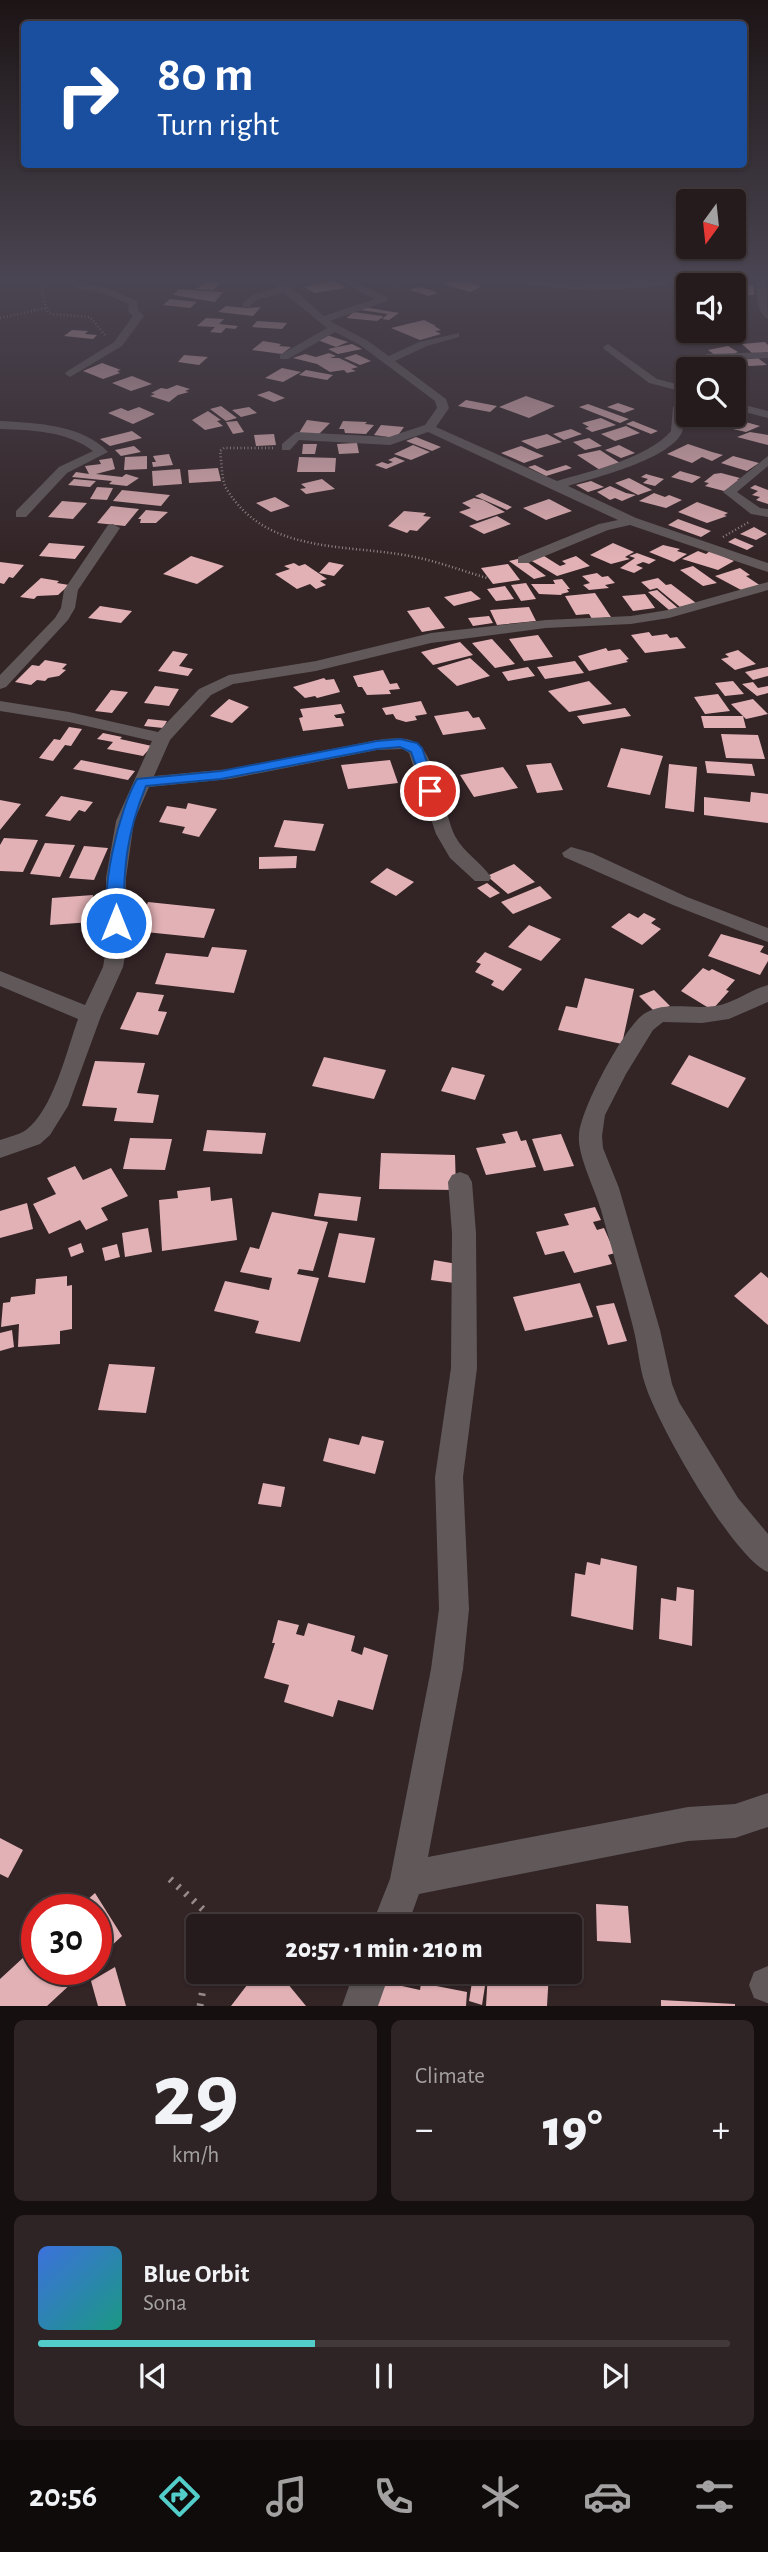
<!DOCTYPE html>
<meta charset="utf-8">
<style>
:root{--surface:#261b1c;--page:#2e2425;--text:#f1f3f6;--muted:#a4a1a3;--line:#42393b;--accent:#53cdc9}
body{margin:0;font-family:"Alegreya Sans",sans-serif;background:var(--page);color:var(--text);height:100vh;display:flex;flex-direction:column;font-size:26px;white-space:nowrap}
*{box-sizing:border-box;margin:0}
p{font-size:23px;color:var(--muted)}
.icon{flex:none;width:38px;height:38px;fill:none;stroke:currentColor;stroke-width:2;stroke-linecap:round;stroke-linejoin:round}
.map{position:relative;height:2006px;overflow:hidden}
.drawer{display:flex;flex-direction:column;gap:14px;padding:14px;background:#150f0f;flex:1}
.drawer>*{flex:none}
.guide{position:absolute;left:21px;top:21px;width:726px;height:147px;border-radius:7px;box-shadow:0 2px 5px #0004,0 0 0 2px var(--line);background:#1a4fa0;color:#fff;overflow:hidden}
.needle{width:46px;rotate:195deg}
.fabs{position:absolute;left:676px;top:189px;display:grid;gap:14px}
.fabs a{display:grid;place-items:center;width:70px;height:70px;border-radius:7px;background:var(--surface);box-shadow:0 2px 5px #0004,0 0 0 2px var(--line);font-size:35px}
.speed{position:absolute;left:21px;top:1894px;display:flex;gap:14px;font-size:35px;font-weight:700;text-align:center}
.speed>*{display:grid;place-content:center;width:91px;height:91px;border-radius:50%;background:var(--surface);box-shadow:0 2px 5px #0004,0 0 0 2px var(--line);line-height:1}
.speed .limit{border:10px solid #d22;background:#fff;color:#111}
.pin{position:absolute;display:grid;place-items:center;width:60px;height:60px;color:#fff;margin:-30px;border:4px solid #fff;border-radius:50%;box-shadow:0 2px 7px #0007}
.me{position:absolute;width:77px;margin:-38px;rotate:0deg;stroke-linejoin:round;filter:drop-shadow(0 0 5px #0008)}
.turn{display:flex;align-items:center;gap:24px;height:147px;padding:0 21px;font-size:32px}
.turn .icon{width:91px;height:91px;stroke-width:2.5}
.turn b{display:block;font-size:49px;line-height:60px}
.big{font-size:52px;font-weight:800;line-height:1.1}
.drawer .widget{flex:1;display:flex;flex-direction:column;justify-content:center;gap:10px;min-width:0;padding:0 24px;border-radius:10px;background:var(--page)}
.drawer .dial{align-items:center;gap:0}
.dial b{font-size:91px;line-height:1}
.song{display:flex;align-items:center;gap:21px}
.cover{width:84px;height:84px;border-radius:10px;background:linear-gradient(135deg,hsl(220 70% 55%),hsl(170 70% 35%))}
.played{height:7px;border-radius:4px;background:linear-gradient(90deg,var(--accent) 40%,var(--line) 40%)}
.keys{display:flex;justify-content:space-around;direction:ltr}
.heat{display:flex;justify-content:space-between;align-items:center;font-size:38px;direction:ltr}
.drawer .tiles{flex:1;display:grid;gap:14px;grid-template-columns:1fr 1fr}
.widget:last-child{grid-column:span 2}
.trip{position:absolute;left:186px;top:1914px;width:396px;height:70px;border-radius:7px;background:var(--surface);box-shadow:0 2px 5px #0004,0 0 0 2px var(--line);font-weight:800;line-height:70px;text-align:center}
.tab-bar{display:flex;height:112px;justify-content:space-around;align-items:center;background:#0f0b0b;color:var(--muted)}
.tab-bar .icon{width:49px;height:49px}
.tab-bar .active{color:var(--accent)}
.tab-bar b{font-size:32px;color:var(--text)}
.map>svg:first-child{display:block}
.building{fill:#e2b1b5}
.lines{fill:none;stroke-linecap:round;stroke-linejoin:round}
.path-far1{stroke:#968a8b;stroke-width:2.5;stroke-dasharray:1 2.5;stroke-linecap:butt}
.path{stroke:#968a8b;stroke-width:7;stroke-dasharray:2.5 8;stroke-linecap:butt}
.street{fill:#605859;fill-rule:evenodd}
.route{fill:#1a73e8;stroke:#114b97;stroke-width:2}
</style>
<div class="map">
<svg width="768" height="2006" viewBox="0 0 768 2006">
<rect width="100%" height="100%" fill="#332426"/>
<path class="building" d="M463 279 481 287 470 292 443 284Z
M206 281 222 282 213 290 197 289Z
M334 281 346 288 315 293 304 287Z
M734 283 754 285V295L734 294Z
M419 287 434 291 437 293 429 296 409 290Z
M179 289 204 291 223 292 215 302 173 295Z
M170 299 197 302 190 308 163 305Z
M226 306 247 308 261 307 253 316 218 312Z
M364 307 399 313 389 320 382 319 388 314 360 310Z
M354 312 382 316 383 317 377 321 346 318Z
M206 318 224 319 219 324 238 326 235 329 226 328 221 333 210 332 215 327 197 326Z
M424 320 436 326H434L441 330 435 331 441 334 420 340 391 328Z
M257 321 287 323 282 329 252 327Z
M72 330 88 331 85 334 97 335 93 339 64 336Z
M327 335 348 342 336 347 315 339Z
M263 341 281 344 279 346 291 347 282 354 252 350Z
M765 342 768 345V352L753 354 742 344Z
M352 344 362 349 338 354 328 349Z
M728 346 738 352 735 353 737 354 715 355 708 350Z
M329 353 336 356 330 358H339L358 367 351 369 356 371 347 373 344 370 330 372 317 364 293 358 305 354 316 357Z
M356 354 371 361 360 365 344 358Z
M184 355 208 357 199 365 178 362Z
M758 358 767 365 749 366 741 360Z
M731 359 744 366 729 368 716 361Z
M102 363 121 370 117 371 120 373 103 379 83 371Z
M282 368 301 372 283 382 265 378Z
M306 370 333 375 327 380 299 375Z
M132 376 152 384 131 391 112 383Z
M177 385 190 389 185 391 189 392 178 395 169 402 150 396 155 394 151 393 161 388 167 389Z
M269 391 285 398 274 402 257 395Z
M526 396 555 406 529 418 499 407Z
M466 400 497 406 490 412 458 406Z
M618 403 635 409 624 413 607 407Z
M588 404 629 419 620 423 579 407Z
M221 406 237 418 226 421 210 409Z
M139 407 155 414 133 424 108 413 121 408 128 411Z
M249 407 257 413 241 417 232 410Z
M208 411 221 420 217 421 223 426 205 430 192 420Z
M601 418 616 425 592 432 585 428 589 427 582 423Z
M307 420 330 423 318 435 299 433Z
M237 421 244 432 233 434 226 422Z
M343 421 367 422 365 424 374 425 366 434 345 433 344 429H339Z
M633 421 658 431 651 434 626 424Z
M742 421 760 426 746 432 733 429Z
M381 425 404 427 396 438 374 435Z
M626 426 640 433 615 441 601 434Z
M571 429 582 434 564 440 553 434Z
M132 431 142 438 110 446 100 439Z
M750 432 768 435V445L737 437Z
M274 434 276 445 256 446 254 435Z
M547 434 562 442 537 449 521 441Z
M416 437 441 447 432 451 406 441Z
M589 438 602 446 585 450 573 442Z
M357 443 359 453 339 454 337 444Z
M303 444H317L315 454H302Z
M688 444 712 452 723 455 712 461 702 457 692 463 667 454Z
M413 445 430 452 411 460 394 454Z
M619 445 635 453 621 458 605 450Z
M134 446 141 452 121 456 115 450Z
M521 446 544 456 524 463 501 453Z
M600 450 623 465 600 470 577 455Z
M169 454 173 465 153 467 152 462H156L153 456Z
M147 456V469L124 470 125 457Z
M733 456 759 463 747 471 721 463Z
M299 457 336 458 335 472H297Z
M395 457 405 461 386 469 375 465 382 462 388 464 393 462 388 460Z
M112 458 115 469 96 474 122 477 126 474 139 478 127 486 109 484 112 481 72 477 76 472 89 474 85 466 101 464 99 460Z
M535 465 547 471 566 465 572 468 546 476 528 467Z
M218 468 221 481 189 483 188 470Z
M180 469 182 484 153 486 152 471Z
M680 471 701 477 692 483 671 477Z
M721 473 740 478 737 480 741 481 724 491 705 486 709 483 704 482 714 474Z
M646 474 664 479 655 486 643 483 648 479 641 477Z
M629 478 652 490 638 495 615 483Z
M74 479 96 481 90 487 68 485Z
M322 479 335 489 306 494 300 489 306 488 301 484Z
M591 481 604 487 588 492 576 485Z
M755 485 768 490V504L756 500 760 497 752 495 758 491 750 488Z
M610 486 626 493 636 495 622 501 615 498 610 500 597 492Z
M97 487 113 488 107 500 90 499Z
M122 490 170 495 161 506 113 501Z
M482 493 512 507 507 510 475 496Z
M654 493 665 497 669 495 682 500 666 508 639 501Z
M275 497 290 506 271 512 256 503Z
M474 498 483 500 505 512 477 521 459 512 471 508 462 503Z
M549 499 572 511 546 520 523 508Z
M62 501 87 503 73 519 48 517Z
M697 502 728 513 724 515 727 516 707 523 678 512Z
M111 506 139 509 125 526 97 523Z
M146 510 168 512 156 523H140L141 519H138Z
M404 511 426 513 423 516 431 517 417 531 410 530 407 533 388 526Z
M497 516 511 524 484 534 469 526Z
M678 519 711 531 701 537 668 525Z
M754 527 767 534 756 540 740 534Z
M735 538 754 546 747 550 728 542Z
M49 543 85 546 75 559 39 556Z
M613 543 634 552 625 557 630 559 611 564 590 555Z
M663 545 680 549 677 551 687 554 674 562 649 552Z
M698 551 706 554 710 551 734 561 718 570 682 559Z
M637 553 656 560 649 564 643 562 636 565 643 568 634 573 620 568 635 558 629 556Z
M191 556 224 566 197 584 163 574Z
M544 556 560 566 566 564 562 561 576 556 590 566 557 576 530 560Z
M522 558 546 576 534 579 509 561Z
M0 562 24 565 13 578 9 577 4 584 0 583Z
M329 562 344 565 334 576 319 573Z
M294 563 299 566 305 564 327 579 320 581 326 585 316 589 310 584 297 589 275 574 290 569 284 566Z
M508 564 520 580 493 584 481 568Z
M693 566 717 583 703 586 680 570Z
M740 568 750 575 746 576 761 586 743 591 715 576Z
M597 573 602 577 608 576 615 583 605 585 609 588 589 590 583 585 590 583 582 576Z
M41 578 59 581 57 583 69 585 58 595 37 596 34 599 20 597Z
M658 578 666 585 671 584 696 603 680 607 657 588 650 590 641 582Z
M562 579 570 589H567L569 592 561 594 562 595 539 594 531 584H555L553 580Z
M526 583 536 599 521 601 511 585Z
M505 586 514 599 496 601 487 589Z
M657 590 678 608 669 610 648 592Z
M471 591 481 599 454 606 444 597Z
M595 593 611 617 592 619 589 614 576 615 565 596Z
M645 594 655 608 633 611 622 596Z
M100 606 132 611 121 623 88 618Z
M429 607 445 628 422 632 407 611Z
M529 607 536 621 497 625 490 610Z
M489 616 493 623 473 626 468 618Z
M649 632 652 636 667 634 670 638 677 637 686 648 645 653 631 635Z
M538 635 553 657 524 661 509 639Z
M492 639 515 664 495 668 472 643Z
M460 642 473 655 433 665 421 652Z
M606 648 608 651 620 649 629 659 626 660 628 662 589 671 578 656Z
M738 650 756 664 735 670 721 659 729 657 725 654Z
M173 651 188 654 179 666 193 669 188 676 158 671Z
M470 658 490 676 457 686 437 668Z
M45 660 67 664 62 669 66 670 59 676 48 678 45 681 37 680 31 685 15 682 32 665 39 666Z
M575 661 584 673 545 679 537 667Z
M528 667 535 676 508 681 502 672Z
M768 667V676L753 680 745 672Z
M383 670 390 684 397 683 400 689 389 690 391 694 367 695 362 687H358L353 676Z
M324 678 326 680 334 679 340 692 317 698 315 696 305 698 293 687Z
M589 681 612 704 569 712 548 691Z
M733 681 744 694 725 696 715 683Z
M753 682 758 688 768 686V693L757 696 742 684Z
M155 686 179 689 169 706 144 703Z
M111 690 128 692 112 713 95 711Z
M718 694 730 711 705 714 694 697Z
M229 699 249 707 232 723 210 716Z
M753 699 768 714 746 719 731 704Z
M421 701 427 714 415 716 417 720 406 722 396 719 393 714 386 715 382 708Z
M341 704 345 713 334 715 336 718H341L344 726 303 731 299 718 303 717 300 709Z
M625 708 631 716 583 724 577 716Z
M468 711 473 718 479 717 486 729 443 735 434 716Z
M701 716H743L746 728H704Z
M148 719 167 721 163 728 144 726Z
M69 727 82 729 71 746 65 745 53 761 39 758 54 739 60 740Z
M103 733 122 737 120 739 152 746 143 756 107 749 113 742 97 739Z
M721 734 758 735 765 759 726 758Z
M621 748 663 756 650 795 607 787Z
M81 760 135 771 128 780 73 769Z
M390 760 398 783 348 789 341 765Z
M705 761 752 764 755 776 707 773Z
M551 763 563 790 537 793 526 765Z
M669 764 697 767 694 812 665 808Z
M503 767 518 788 474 797 460 775Z
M751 792 768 794V823L704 815V797L750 802Z
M61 796 93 802 85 812 79 810 70 821 45 816Z
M0 800 21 804 0 830Z
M188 803 217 809 199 837 182 833 185 827 159 822 167 806 186 809Z
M284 820 324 824 315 851 274 847Z
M4 838 38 840 23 872 0 871V845Z
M45 843 75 845 60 877 30 874Z
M84 846 108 848 94 880 69 878Z
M297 856 296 868 259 869V857Z
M514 864 535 882 508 894 487 876Z
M387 868 414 882 396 896 370 882Z
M487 883 500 893 490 898 477 888Z
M540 886 552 898 513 914 501 902Z
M93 895 91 922 50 925 52 898Z
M148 902 215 909 204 938 136 931Z
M629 913 638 918 644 913 656 919 651 923 661 929 642 945 611 927Z
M529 925 561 939 541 961 508 947Z
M721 934 764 946 760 952 768 955V961L760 975 708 956Z
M212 947 247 950 234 993 155 984 166 953 208 957Z
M485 952 522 969 503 991 491 985 494 981 475 972 481 964 476 962Z
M703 968 709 971 712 969 735 980 726 990 729 991 712 1010 681 991Z
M585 978 634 989 622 1044 558 1030 566 1006 577 1008Z
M654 990 670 1006 655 1012 639 996Z
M137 992 164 995 158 1011 167 1012 158 1035 120 1029Z
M689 1055 746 1078 728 1108 671 1084Z
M324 1057 386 1070 374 1099 312 1086Z
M95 1061 145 1063 137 1093 159 1095 153 1123 114 1121 117 1108 82 1106Z
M452 1067 485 1075 475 1100 441 1091Z
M207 1130 266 1133 262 1154 203 1151Z
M517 1131 521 1141 526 1140 536 1167 486 1175 476 1148 506 1143 502 1134Z
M561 1134 574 1166 544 1171 532 1139Z
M130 1138 172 1139 165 1170 123 1169Z
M381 1153 455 1155 456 1190 379 1189Z
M75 1166 83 1180 111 1168 128 1196 101 1208 108 1220 86 1230 80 1220 49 1234 33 1204 56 1194 47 1178Z
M210 1187 211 1201 232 1198 237 1240 162 1251 159 1200 178 1198 177 1191Z
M319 1193 361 1197 357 1221 314 1216Z
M27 1203 33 1229 0 1238V1211Z
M595 1207 601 1220 593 1222 597 1230 604 1228 615 1253 608 1255 612 1264 574 1273 564 1251 545 1255 536 1232 569 1225 564 1214Z
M272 1212 328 1222 313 1271 299 1269 297 1274 319 1278 300 1342 255 1333 259 1321 214 1311 225 1281 269 1290 272 1278 240 1272 250 1247 259 1249Z
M148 1228 152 1252 125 1257 122 1233Z
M339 1233 375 1238 365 1283 328 1277Z
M81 1243 84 1252 71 1257 68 1248Z
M117 1244 120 1257 105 1261 102 1248Z
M434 1260 457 1264 455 1283 431 1280Z
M761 1272 768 1278V1325L734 1296Z
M67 1276V1286L72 1285V1329L60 1331V1344L18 1347 19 1324 1 1327 3 1303 10 1302 11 1297 35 1294 36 1279Z
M580 1283 593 1317 525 1331 513 1297Z
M614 1303 627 1341 608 1345 596 1306Z
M12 1330 14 1347 0 1351V1333Z
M109 1364 155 1367 146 1413 98 1410Z
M362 1436 384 1441 375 1474 323 1461 329 1438 359 1445Z
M263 1483 285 1487 281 1507 258 1504Z
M601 1558 637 1566 633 1630 571 1616 575 1573 585 1575 587 1562 600 1565Z
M677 1587 694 1590 692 1646 659 1639 661 1598 676 1601Z
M278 1620 299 1625 296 1634 304 1636 308 1623 355 1636 351 1651 362 1655 364 1647 388 1655 373 1710 338 1700 333 1717 284 1702 289 1685 264 1678 275 1643H272Z
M0 1838 23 1850 8 1878 0 1874Z
M95 1893 122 1936 96 1960V1909H77Z
M596 1904 628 1906 631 1943 597 1941Z
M410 1914 466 1922V1927H409Z
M37 1945V1969H87L47 2006H0V1979Z
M115 1967 126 2006H98L91 1981Z
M257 1972H278L306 2006H231Z
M404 1972H462L461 1985 404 1976Z
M488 1972H549L547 2006H486Z
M375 1980 420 1990 421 1983 467 1992 466 2006H371Z
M472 1982 485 1986 482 2005 469 2001Z
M661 2000 735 2004V2006H661Z"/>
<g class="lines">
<path class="path-far1" d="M38 277 47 310 51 314 90 317 105 335
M391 288 434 277
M0 318 47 308
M273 448H224L220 451C222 462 221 478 226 488 266 556 348 543 415 557 439 562 463 571 487 578
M723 537 749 522"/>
<path class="path" d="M170 1879 208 1914 212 1927
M200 2006 206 1972"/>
<path class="street" d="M62 277H73L82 284 107 288 137 301 138 310 144 316 122 346 70 377 65 374 66 372 114 342 133 316 128 311 129 304 102 293 76 288Z
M180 277H252L229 283 184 281Z
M265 277C285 276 307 303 324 316L375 299 332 277H344L387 297V301L330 321 368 341 389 356 419 342 459 333V337L427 346 395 361 446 399 449 408 436 427 557 481C591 471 648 458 671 431L673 407 688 397V406L683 410C683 416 685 426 682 432 671 459 594 478 568 486L636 518 768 563V572L630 525 608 530 528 563H518V557L599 524 618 520 428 432 390 445 299 440 290 450H282V444L296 432 389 437 425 425 437 408 435 401 360 345 335 332 288 359H280V355L327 328 284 293 258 299 249 307H243V303L252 295 278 288Z
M504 277 573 283 695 277C670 293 529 294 504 277Z
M744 277 766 279 768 319C756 312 757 294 756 281Z
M608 344 657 379 688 387V393L649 383 604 349 603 347Z
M768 352V358L707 360 702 357 707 354Z
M733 402 768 411V418L733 409Z
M0 421C35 423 82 424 108 452L67 473 26 517H16V511L59 467 93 451C67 431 32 430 0 429Z
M768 456V466L737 492 760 508 768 509V517L751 514 723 492Z
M113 524 120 528 78 590 75 608 68 620 6 687 0 689V675L55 618 61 608 64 590 108 525Z
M768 582V590L669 618 631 624 546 628 431 643 316 671 233 684 211 695 170 740 154 776 230 769 377 740C390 739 403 736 415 742 434 750 445 816 455 836 464 853 481 862 491 877L489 881H475L450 858 436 834 409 753 403 749 377 750 230 779 149 787 134 821 126 878V950L123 967 101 1016 68 1106 50 1135 40 1144 0 1158V1140C8 1137 19 1135 26 1130 53 1110 67 1050 78 1019L0 986V971L85 1005 103 967 106 950V878L116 821 152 741 69 722 0 711V701L69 712 158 732 199 689 229 675 316 661 431 633 546 620 631 616 668 610Z
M571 847 592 853 687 897 768 928V942L673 905 564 857 562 853Z
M768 985V1002L729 1019 702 1023 663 1022 653 1030 626 1074 605 1115 602 1136 603 1148 619 1188 660 1330 672 1384 679 1402 738 1498 768 1534V1572C733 1558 657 1423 645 1384 639 1366 638 1346 633 1327 623 1288 612 1249 601 1210 595 1189 577 1155 579 1135 581 1108 620 1037 639 1018 659 999 689 1010 715 1006 735 1003 749 990 768 985Z
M460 1172 468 1175 472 1182 476 1233 477 1368 463 1477 469 1609 463 1669 428 1857 688 1807 735 1804 768 1793V1827L735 1838 688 1841 419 1894 407 1927H371L390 1879 431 1669 439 1609 435 1477 451 1368 452 1233 448 1182 452 1175Z
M768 1966V2003H767L754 1998 749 1985 754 1972Z
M354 1972H390L378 2006H342Z"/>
</g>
<linearGradient id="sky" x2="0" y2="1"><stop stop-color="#1c1415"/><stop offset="0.5" stop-color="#4a4552"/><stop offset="1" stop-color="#4a4552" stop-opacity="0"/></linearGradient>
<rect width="768" height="558" fill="url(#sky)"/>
<path class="route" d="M400 739 417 743 422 748 437 791 435 794H426L411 752 400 747 377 749 221 779 146 786C126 835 123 870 124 923L116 928 111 926C97 897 120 807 137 779L221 771 377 741Z"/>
</svg>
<div class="fabs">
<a><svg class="needle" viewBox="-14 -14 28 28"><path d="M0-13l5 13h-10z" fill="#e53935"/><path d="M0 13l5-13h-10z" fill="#a4a1a3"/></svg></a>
<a><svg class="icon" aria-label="sound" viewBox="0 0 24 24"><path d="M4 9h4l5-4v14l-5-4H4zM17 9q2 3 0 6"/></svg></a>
<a><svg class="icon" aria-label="search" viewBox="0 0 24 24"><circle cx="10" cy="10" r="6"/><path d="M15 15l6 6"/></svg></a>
</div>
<div class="speed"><div class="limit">30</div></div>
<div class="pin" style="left:430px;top:791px;background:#d93025"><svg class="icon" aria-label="arrive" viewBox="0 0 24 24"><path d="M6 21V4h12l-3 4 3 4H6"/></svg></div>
<svg class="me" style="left:116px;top:923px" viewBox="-20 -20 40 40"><circle r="17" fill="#1a73e8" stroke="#fff" stroke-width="3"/><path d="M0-11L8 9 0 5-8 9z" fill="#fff"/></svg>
<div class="trip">20:57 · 1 min · 210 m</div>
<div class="guide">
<div class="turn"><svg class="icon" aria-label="right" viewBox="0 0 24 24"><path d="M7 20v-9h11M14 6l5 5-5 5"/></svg><div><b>80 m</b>Turn right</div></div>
</div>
</div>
<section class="drawer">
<div class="tiles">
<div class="widget dial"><b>29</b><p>km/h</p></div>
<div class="widget"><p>Climate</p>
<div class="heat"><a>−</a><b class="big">19°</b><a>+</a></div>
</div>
<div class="widget">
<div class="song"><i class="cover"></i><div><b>Blue Orbit</b><p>Sona</p></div></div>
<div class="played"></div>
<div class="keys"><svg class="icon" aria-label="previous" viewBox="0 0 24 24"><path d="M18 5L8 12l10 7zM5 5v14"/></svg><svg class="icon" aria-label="pause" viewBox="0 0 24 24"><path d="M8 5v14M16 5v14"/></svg><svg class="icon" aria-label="next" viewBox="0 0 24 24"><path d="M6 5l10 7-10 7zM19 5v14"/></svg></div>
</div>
</div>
</section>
<nav class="tab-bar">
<b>20:56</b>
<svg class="icon active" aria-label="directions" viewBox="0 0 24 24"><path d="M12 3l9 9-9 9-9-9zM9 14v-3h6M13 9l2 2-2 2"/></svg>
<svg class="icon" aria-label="music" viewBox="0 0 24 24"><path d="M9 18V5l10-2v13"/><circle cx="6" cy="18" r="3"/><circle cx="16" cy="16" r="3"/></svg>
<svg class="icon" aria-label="phone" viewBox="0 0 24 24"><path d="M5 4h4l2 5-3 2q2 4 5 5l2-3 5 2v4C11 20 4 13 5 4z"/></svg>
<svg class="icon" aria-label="climate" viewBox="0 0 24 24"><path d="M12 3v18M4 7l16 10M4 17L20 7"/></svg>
<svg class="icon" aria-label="car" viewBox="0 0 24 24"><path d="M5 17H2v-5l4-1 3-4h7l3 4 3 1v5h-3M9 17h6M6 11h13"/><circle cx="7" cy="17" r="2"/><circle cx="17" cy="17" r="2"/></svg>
<svg class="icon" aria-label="filters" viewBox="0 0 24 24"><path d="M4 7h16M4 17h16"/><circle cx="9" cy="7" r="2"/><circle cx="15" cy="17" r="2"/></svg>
</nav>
